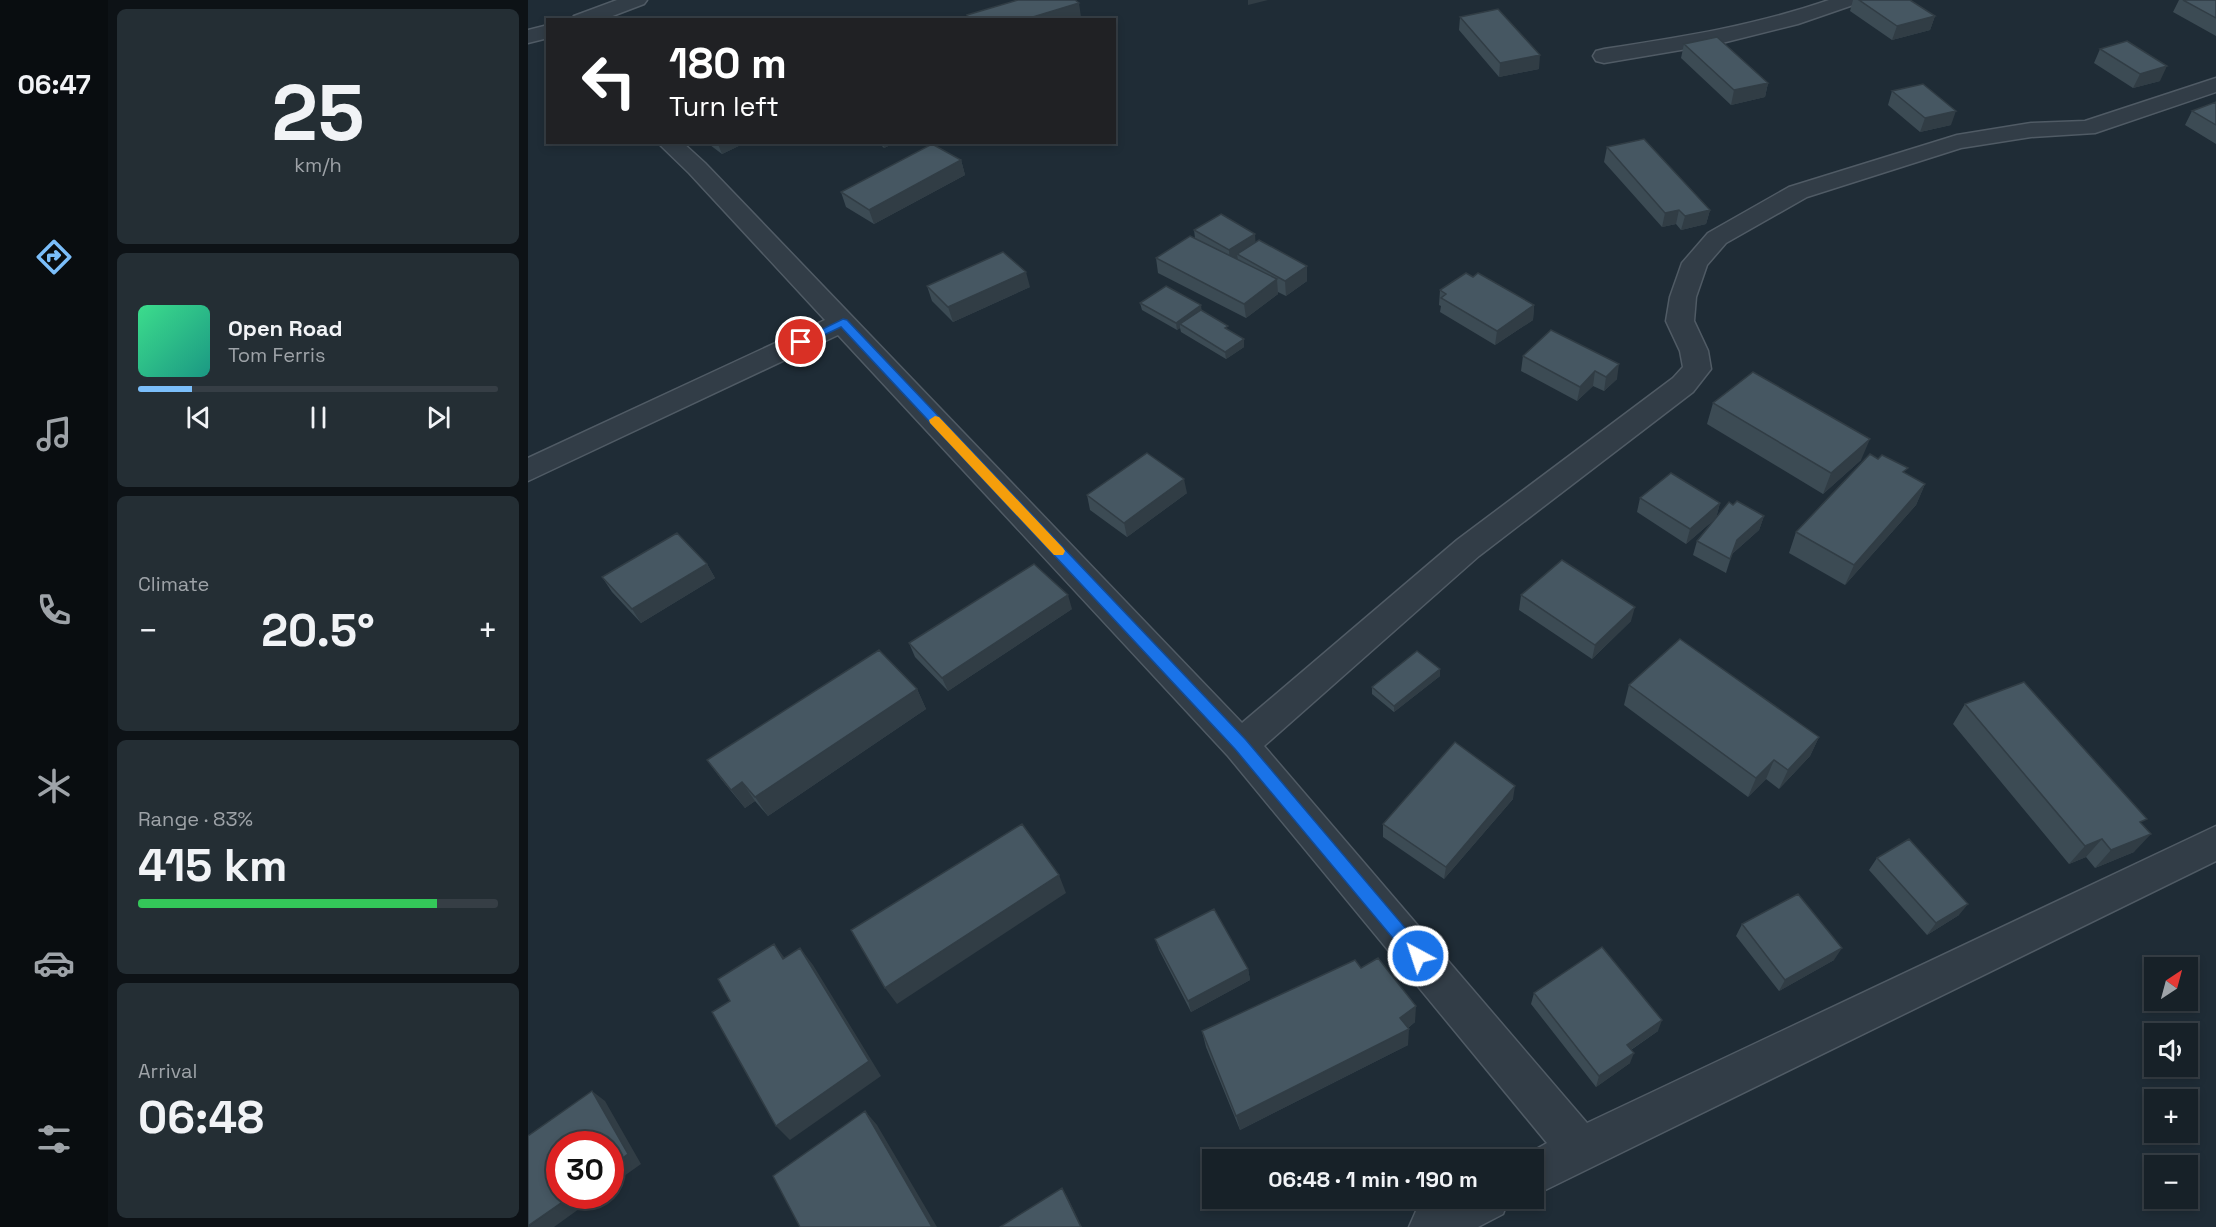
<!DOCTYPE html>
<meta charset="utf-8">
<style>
:root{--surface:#172128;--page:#242e34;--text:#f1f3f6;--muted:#9ea3a8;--line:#363e45;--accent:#7bbefa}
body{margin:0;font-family:"Space Grotesk",sans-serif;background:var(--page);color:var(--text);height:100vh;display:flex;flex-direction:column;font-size:22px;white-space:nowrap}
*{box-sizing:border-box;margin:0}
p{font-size:20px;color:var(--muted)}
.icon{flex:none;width:33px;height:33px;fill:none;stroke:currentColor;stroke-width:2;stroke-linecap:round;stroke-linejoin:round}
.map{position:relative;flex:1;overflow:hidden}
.details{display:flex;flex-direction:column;gap:9px;padding:9px;background:#0d1216;width:420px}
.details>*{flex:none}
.top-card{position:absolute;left:18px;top:18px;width:570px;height:126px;border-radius:0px;box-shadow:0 3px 9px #0003,0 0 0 2px var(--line);background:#202124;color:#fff;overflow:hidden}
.needle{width:39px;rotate:36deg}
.buttons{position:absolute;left:1616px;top:957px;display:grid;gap:12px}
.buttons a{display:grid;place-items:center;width:54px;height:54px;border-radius:0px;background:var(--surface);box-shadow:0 3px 9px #0003,0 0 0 2px var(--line);font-size:30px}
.speed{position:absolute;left:18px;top:1131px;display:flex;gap:12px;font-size:30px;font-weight:700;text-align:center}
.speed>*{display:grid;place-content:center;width:78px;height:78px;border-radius:50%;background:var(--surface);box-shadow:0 3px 9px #0003,0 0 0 2px var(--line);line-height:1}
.speed .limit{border:9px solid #d22;background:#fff;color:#111}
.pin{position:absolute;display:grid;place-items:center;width:51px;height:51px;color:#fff;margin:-26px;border:3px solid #fff;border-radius:50%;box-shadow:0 2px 6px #0007}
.me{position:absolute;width:66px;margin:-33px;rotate:320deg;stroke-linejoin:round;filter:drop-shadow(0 0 4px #0008)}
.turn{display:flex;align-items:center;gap:21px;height:126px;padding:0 24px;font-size:27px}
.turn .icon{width:78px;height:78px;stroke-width:2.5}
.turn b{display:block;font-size:42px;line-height:51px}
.big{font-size:45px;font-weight:600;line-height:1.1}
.details .widget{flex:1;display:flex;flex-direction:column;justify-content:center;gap:9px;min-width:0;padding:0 21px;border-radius:9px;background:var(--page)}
.details .dial{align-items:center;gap:0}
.dial b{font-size:78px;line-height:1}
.song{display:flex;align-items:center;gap:18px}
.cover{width:72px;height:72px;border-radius:9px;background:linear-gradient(135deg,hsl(150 70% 55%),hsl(170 70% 35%))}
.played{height:6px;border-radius:3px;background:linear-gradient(90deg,var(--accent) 15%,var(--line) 15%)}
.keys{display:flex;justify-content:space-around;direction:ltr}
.heat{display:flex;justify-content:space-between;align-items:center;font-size:33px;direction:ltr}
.charge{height:9px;border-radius:4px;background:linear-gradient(90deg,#34c759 83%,var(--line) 0)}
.trip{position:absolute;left:674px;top:1149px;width:342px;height:60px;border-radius:0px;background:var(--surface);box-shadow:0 3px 9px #0003,0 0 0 2px var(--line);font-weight:600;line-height:60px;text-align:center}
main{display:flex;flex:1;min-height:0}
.tabs{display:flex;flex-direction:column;width:108px;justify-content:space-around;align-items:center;background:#090d10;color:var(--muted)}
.tabs .icon{width:42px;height:42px}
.tabs .active{color:var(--accent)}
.tabs b{font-size:27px;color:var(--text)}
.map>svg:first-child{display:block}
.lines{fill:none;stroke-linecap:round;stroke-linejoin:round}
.minor-casing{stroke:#505b65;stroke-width:3}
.minor{fill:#323d47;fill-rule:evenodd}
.wall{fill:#3c4b54}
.shaded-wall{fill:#313d45}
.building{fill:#465762;stroke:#313d45;stroke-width:1.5}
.route{fill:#1a73e8;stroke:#114b97;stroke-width:1.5}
.slow{fill:#f59e0b}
</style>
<main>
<nav class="tabs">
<b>06:47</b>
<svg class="icon active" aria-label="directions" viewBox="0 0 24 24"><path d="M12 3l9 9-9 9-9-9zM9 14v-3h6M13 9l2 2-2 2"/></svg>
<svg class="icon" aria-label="music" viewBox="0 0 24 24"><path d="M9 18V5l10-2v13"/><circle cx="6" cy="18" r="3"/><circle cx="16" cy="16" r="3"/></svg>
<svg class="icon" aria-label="phone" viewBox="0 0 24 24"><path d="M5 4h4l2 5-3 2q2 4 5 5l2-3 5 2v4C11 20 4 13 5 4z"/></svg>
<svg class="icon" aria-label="climate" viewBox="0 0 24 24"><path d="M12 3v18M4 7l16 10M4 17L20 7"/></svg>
<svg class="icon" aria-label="car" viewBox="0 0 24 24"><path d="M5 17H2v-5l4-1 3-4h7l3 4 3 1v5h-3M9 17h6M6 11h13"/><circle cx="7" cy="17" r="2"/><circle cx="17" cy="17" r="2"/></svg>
<svg class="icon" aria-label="filters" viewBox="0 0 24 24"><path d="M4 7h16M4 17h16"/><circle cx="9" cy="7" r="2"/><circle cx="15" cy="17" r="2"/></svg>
</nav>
<section class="details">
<div class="widget dial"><b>25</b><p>km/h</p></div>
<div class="widget">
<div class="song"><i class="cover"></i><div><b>Open Road</b><p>Tom Ferris</p></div></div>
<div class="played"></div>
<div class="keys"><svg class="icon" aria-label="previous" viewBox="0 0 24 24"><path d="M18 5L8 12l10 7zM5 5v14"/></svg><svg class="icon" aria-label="pause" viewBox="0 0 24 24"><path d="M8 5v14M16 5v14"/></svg><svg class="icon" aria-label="next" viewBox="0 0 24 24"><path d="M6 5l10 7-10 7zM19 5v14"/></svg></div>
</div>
<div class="widget"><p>Climate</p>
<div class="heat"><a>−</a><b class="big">20.5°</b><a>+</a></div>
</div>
<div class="widget"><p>Range · 83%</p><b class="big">415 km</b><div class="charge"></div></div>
<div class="widget"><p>Arrival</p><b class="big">06:48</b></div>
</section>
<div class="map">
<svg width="1688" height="1227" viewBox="0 0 1688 1227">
<rect width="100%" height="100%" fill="#1f2c36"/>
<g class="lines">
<g class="minor-casing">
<path id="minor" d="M89 0H119L116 4 74 20H43L46 16Z
M1301 0H1331L1328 4 1270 24 1194 43 1076 63 1068 61 1065 56 1068 51 1076 49C1154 37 1226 26 1301 0Z
M20 25V38L0 43V30Z
M1688 78V92L1567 133 1503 137 1433 148 1279 197 1198 243 1179 265 1168 297 1166 321 1180 351 1183 369 1165 392 951 556 736 746 1059 1123 1688 826V861L1005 1196V1160H989L1019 1143 700 756 310 335 0 481V458L297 320 161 173 129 142H154L177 163 714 723 929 540 1145 378 1155 367 1152 351 1138 321 1142 297 1154 263 1180 233 1261 187 1429 135 1503 123 1557 121Z
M912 1198H981L975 1214 950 1227H881L888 1211Z"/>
</g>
<use href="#minor" class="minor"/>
</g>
<path class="wall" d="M1325 0H1382L1407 16 1402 30 1364 40 1322 11Z
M1651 0H1688V36L1645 12Z
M932 17 1011 69 971 77 931 30Z
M1156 44 1240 83 1237 97 1203 105 1153 58Z
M1572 49 1632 81 1605 88 1566 63Z
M1364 91 1423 125 1392 132 1360 105Z
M1688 102V144L1657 125 1664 111Z
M178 142H219L194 154Z
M350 142H369L356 148Z
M1079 147 1182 210 1178 224 1153 230 1148 224 1134 227 1076 162Z
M433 160 437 175 346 224 318 207 313 192Z
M666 230 728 242 779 266V281L758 296 750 292V294L718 318 630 273 628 258 667 238Z
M945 277 1006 305 1005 320 967 345 912 312 913 306 911 305 912 290Z
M399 286 502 287 425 322 404 301Z
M612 303 673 305V310L701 331 716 347 698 359 653 332 652 328 649 330 614 310Z
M1023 330 1089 379 1076 391 1065 386 1049 401 993 371 995 356Z
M1185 403 1333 460 1295 494 1179 424Z
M1377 473 1397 484 1388 505 1317 585 1261 553 1268 532Z
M659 493 599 537 562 510 559 495Z
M1112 498 1192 503 1188 518 1158 544 1109 512Z
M1205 505 1236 516 1231 530 1204 554 1198 573 1165 555 1169 541Z
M179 564 187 578 113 623 84 592 74 577Z
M993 595 1103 621 1064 659 991 610Z
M544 609 420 691 387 657 381 643Z
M912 676 866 712 844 694V687Z
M1101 685 1291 737 1282 756 1251 789 1238 779 1220 797 1096 705Z
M389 689 398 709 240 816 227 801 217 808 193 779 179 760Z
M1437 704 1614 824 1606 852 1567 868 1558 857 1541 864 1425 724Z
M985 799 916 879 855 837V824Z
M1349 858 1431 915 1399 935 1341 870Z
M1214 924 1306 960 1251 991 1208 936Z
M627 939 720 969 722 980 663 1012 631 950Z
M833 968 887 1022 880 1028V1045L712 1130 678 1047 674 1031Z
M1006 993 1130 1031 1103 1050 1102 1063 1068 1087 1003 1004Z"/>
<path class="shaded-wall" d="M720 0H740L720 5Z
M551 3 553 17 544 20H495Z
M1407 16 1402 30 1364 40 1369 26Z
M1012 55 1011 69 971 77 972 63Z
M1639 66 1632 81 1605 88 1612 74Z
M1240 83 1237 97 1203 105 1206 90Z
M1428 111 1423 125 1392 132 1397 118Z
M189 142H219L194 154Z
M355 142H369L356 148Z
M433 160 437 175 346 224 341 210Z
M1151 210 1148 224 1134 227 1137 213Z
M1182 210 1178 224 1153 230 1157 216Z
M727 234 728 249 709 254 710 260 702 265 701 250Z
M779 266V281L758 296 757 281Z
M498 272 502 287 425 322 420 307Z
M749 279 750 294 718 318 716 304Z
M673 305 674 313 652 324V328L649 330 648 323Z
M1006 305 1005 320 967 345 969 331Z
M716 339V347L698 359 697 352Z
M1091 364 1089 379 1076 391 1078 377Z
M1067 371 1065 386 1049 401 1052 387Z
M1342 439 1333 460 1295 494 1303 473Z
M656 479 659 493 599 537 596 523Z
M1397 484 1388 505 1317 585 1326 565Z
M1192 503 1188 518 1158 544 1162 529Z
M1236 516 1231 530 1204 554 1198 573 1209 540Z
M179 564 187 578 113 623 104 609Z
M540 595 544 609 420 691 414 678Z
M1107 607 1103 621 1064 659 1067 645Z
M912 669V676L866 712V706Z
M389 689 398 709 240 816 227 797Z
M1291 737 1282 756 1251 789 1260 770Z
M1246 760 1238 779 1220 797 1228 778Z
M214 782 227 801 217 808 203 790Z
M987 786 985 799 916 879 918 867Z
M1623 834 1606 852 1567 868 1583 850Z
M1574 839 1558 857 1541 864 1557 846Z
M531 875 538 893 369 1004 357 988Z
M1440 904 1431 915 1399 935 1408 923Z
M246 944 259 961 255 959Z
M272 948 285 965 353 1076 262 1140 248 1126Z
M1314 948 1306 960 1251 991 1257 980Z
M720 969 722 980 663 1012 660 1001Z
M888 1006 887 1022 872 1034V1018Z
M1134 1020 1130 1031 1095 1055 1099 1045Z
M881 1029 880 1045 712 1130 708 1116Z
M1106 1053 1102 1063 1068 1087 1071 1076Z
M64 1091 77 1101 113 1164 82 1186V1167Z
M337 1111 349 1125 409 1227H404Z
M534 1188 539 1196 554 1227H553Z
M43 1196H69L26 1227H0Z"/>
<path class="building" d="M490 0H547L551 3 495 20H443L439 15Z
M1331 0H1382L1407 16 1369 26Z
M1655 0H1688V18Z
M970 9 1012 55 972 63 932 17Z
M1189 37 1240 83 1206 90 1156 44Z
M1599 41 1639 66 1612 74 1572 49Z
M1395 84 1428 111 1397 118 1364 91Z
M1688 102V125L1664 111Z
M1116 139 1182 210 1157 216 1151 210 1137 213 1079 147Z
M404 144 433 160 341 210 313 192Z
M693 214 727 234 701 250 666 230Z
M662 236 749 279 716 304 628 258Z
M731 240 779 266 757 281 709 254Z
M475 252 498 272 420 307 399 286Z
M938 273 945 277 950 273 1006 305 969 331 913 298 918 294 912 290Z
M638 286 673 305 648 323 612 303Z
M673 310 700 326 697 328 716 339 697 352 652 324Z
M1023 330 1091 364 1078 377 1067 371 1052 387 995 356Z
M1225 372 1342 439 1303 473 1185 403Z
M619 453 656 479 596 523 559 495Z
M1342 454 1350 459 1354 455 1380 468 1375 472 1397 484 1326 565 1268 532Z
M1143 473 1192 503 1162 529 1112 498Z
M1209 501 1236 516 1209 540 1202 559 1169 541 1201 502 1205 505Z
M149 533 179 564 104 609 74 577Z
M1034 560 1107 607 1067 645 993 595Z
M506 564 540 595 414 678 381 643Z
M1152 639 1291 737 1260 770 1246 760 1228 778 1101 685Z
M351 650 389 689 227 797 214 782 203 790 179 760Z
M889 651 912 669 866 706 844 687Z
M1496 682 1619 819 1612 822 1623 834 1583 850 1574 839 1557 846 1437 704Z
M927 742 987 786 918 867 855 824Z
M494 824 531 875 357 988 323 930Z
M1381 839 1440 904 1408 923 1349 858Z
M1270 894 1314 948 1257 980 1214 924Z
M686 909 720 969 660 1001 627 939Z
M246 944 255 959 272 948 341 1061 248 1126 184 1012 202 1001 190 979Z
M1074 947 1134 1020 1099 1045 1106 1053 1071 1076 1006 993Z
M850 958 888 1006 872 1018 881 1029 708 1116 674 1031 827 960 833 968Z
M64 1091 100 1154 82 1167V1144H32V1196H43L0 1226V1136Z
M337 1111 404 1227H272L245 1176Z
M534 1188 553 1227H472Z"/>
<path class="route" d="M315 319 319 320 718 740 896 950 898 956 896 961 890 964 884 961 707 749 313 327 277 344H269L268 342Z"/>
<path class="slow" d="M407 416 411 417 535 548 537 551 535 555H526L402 423 401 420Z"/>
</svg>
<div class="buttons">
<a><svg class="needle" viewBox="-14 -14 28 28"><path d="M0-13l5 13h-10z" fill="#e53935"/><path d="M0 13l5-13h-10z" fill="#9ea3a8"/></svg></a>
<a><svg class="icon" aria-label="sound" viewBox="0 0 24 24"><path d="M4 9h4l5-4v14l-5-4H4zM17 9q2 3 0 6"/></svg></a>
<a>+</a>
<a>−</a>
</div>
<div class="speed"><div class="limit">30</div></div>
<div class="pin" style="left:273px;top:342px;background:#d93025"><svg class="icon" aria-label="arrive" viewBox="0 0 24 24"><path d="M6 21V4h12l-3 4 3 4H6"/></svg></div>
<svg class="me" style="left:890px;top:956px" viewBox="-20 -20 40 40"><circle r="17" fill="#1a73e8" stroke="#fff" stroke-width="3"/><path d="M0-11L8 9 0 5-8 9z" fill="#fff"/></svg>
<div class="trip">06:48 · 1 min · 190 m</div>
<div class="top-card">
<div class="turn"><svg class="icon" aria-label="left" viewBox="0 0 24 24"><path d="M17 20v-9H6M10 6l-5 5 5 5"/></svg><div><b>180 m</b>Turn left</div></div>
</div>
</div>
</main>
